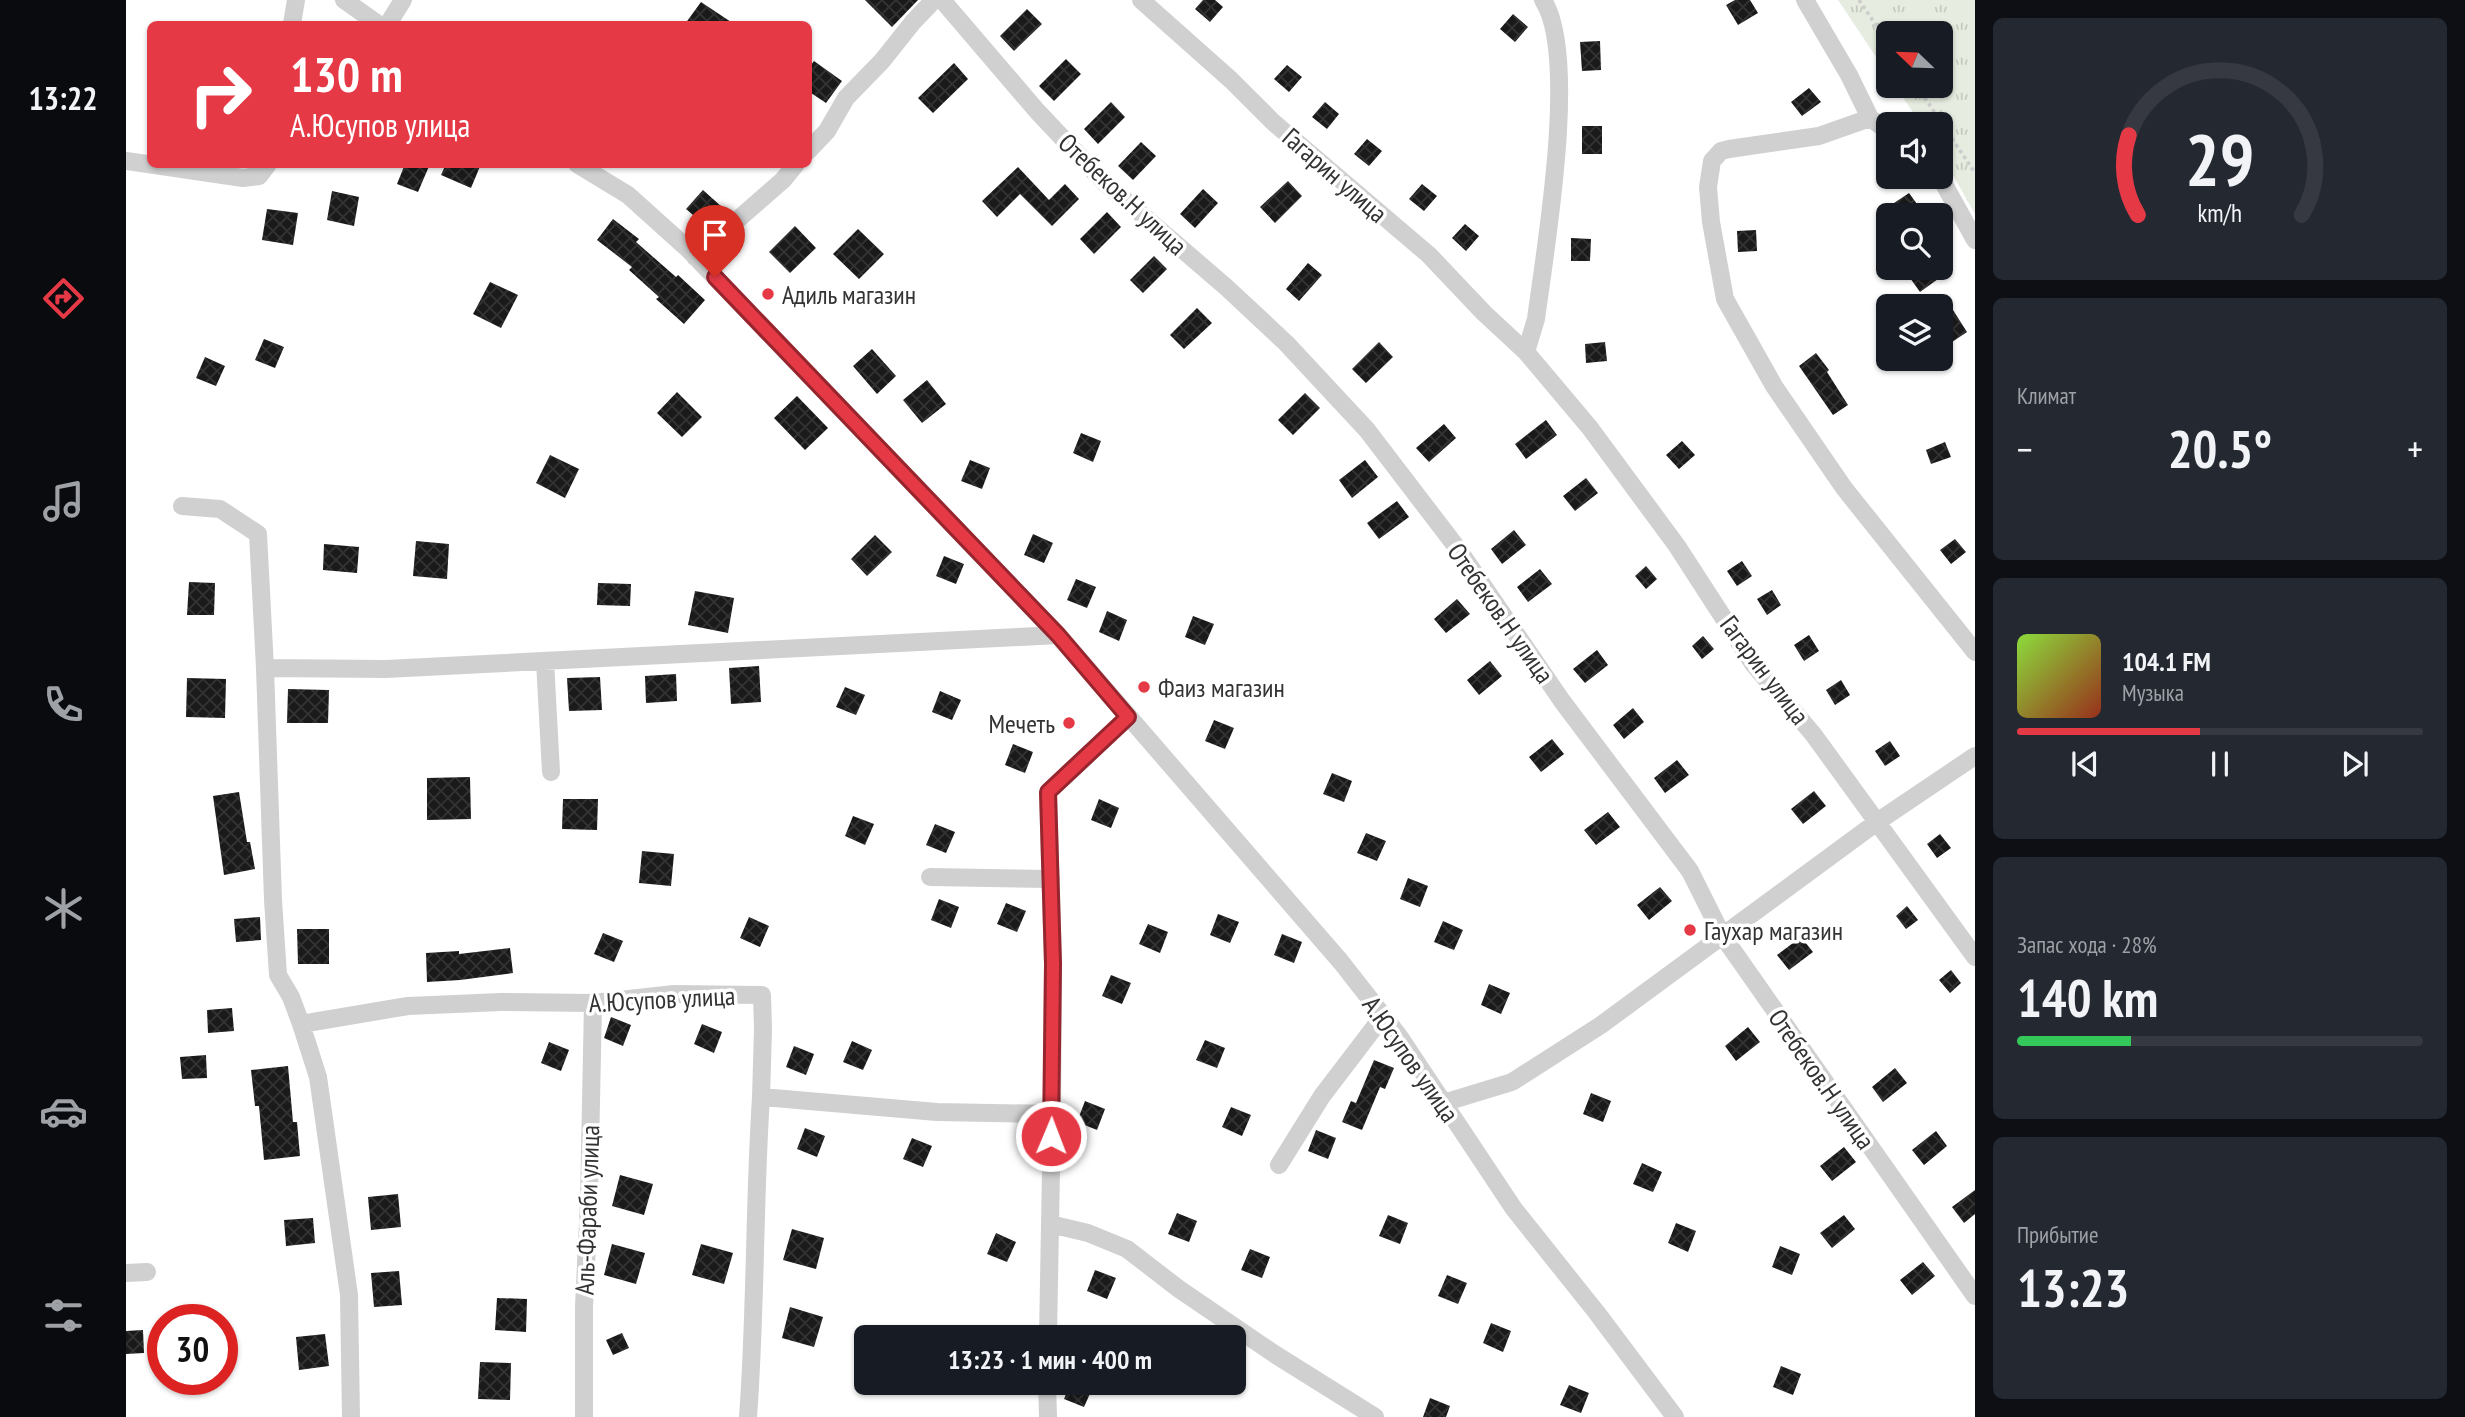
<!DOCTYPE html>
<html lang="ru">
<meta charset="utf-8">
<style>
:root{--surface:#171b24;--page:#242831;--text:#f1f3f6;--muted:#9ea1a6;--line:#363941;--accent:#e63946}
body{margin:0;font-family:"PT Sans Narrow",sans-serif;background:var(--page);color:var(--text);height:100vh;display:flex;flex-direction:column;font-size:26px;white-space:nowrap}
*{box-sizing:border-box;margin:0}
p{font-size:23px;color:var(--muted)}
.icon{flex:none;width:38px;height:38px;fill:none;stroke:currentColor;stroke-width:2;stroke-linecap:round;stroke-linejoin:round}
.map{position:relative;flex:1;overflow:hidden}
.panel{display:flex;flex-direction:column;gap:18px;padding:18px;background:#0d0f14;width:490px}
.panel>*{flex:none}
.top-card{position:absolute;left:21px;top:21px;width:665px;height:147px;border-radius:10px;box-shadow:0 2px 5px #0004;background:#e63946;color:#fff;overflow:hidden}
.needle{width:46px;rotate:293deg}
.fabs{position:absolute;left:1750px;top:21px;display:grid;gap:14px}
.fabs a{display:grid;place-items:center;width:77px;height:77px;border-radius:10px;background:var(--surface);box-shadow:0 2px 5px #0004;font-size:35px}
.speed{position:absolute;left:21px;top:1304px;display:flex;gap:14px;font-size:35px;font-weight:700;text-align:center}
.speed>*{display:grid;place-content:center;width:91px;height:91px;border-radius:50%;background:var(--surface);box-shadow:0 2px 5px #0004;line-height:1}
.speed .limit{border:10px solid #d22;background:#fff;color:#111}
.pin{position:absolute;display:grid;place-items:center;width:60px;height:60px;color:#fff;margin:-72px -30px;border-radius:50% 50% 50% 0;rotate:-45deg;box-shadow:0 0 7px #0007}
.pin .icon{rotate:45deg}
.me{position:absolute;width:77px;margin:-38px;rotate:1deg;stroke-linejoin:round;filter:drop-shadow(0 0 5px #0008)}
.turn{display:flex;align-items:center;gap:24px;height:147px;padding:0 28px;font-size:32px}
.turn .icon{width:91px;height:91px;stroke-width:2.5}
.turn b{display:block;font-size:49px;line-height:60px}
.big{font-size:52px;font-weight:700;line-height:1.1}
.panel .widget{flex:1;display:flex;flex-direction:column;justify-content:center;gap:10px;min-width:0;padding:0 24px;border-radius:10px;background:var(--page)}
.panel .dial{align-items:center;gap:0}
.dial svg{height:182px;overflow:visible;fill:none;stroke:var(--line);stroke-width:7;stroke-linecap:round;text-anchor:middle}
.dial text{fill:var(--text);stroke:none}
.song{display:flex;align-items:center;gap:21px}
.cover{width:84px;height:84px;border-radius:10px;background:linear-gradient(135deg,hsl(90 70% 55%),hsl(10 70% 35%))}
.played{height:7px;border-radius:4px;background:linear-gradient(90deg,var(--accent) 45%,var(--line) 45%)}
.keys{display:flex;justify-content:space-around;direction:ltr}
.heat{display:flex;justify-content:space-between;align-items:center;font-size:38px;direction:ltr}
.charge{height:10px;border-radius:5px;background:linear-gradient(90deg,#34c759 28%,var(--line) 0)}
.trip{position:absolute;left:728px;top:1325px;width:392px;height:70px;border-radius:10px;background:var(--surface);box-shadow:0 2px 5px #0004;font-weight:700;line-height:70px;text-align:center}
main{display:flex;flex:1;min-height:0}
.tabs{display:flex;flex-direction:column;width:126px;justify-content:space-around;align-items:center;background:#090b0e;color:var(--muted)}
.tabs .icon{width:49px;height:49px}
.tabs .active{color:var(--accent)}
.tabs b{font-size:32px;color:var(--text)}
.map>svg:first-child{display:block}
.park{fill:url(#park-tufts)}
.building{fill:url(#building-cross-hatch)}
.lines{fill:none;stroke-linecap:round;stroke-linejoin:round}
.path{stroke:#cdcdcd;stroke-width:3.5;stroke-dasharray:3.5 3.5;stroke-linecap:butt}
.street{stroke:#d0d0d0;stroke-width:18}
.route-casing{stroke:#96252e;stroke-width:18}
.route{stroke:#e63946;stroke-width:12}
.poi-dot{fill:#e63946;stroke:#fff;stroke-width:2.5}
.labels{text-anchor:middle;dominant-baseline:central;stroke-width:7;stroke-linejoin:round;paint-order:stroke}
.street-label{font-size:26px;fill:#333;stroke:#fff}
.poi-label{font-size:26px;fill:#333;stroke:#fff;text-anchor:start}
</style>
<main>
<nav class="tabs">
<b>13:22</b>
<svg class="icon active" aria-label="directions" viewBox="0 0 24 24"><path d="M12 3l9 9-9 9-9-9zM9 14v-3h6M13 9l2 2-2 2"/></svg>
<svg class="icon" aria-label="music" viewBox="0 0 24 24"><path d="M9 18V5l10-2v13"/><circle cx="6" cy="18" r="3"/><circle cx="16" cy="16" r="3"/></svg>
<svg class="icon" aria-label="phone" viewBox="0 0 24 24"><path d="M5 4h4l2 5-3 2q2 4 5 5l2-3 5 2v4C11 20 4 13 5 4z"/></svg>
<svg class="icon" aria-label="climate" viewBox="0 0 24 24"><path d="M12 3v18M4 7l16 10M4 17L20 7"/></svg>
<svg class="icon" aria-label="car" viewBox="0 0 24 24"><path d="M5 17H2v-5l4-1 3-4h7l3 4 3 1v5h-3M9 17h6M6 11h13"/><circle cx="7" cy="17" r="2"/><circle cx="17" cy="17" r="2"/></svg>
<svg class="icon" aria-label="filters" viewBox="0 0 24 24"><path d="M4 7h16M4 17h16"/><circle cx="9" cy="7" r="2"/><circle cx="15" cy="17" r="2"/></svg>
</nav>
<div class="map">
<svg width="1849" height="1417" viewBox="0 0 1849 1417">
<defs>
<pattern id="park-tufts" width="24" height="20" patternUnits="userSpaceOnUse" patternTransform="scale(1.75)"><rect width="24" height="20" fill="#e6ecdf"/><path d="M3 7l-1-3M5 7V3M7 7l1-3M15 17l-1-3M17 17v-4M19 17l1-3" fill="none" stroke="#c6cbc0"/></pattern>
<pattern id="building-cross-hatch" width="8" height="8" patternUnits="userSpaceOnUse" patternTransform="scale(1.75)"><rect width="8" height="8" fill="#1a1a1a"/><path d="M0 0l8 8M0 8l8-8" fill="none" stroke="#333"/></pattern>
</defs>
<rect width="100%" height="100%" fill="#fff"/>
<path class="park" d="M1712 0H1849V214L1815 154V124H1795L1769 86H1815V33H1762V75Z"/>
<path class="building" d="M739 0H792L766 27Z
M1077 0H1089L1097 7 1084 22 1069 9Z
M1609 0H1624L1632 13 1612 25 1600 5Z
M575 2 608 24H559Z
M901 9 916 24 888 51 874 36Z
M1387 14 1402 27 1389 42 1374 29Z
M1474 41 1475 70 1456 71 1454 42Z
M940 59 955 74 928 101 913 86Z
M688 61 716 81 700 103 682 91V69Z
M828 63 842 79 807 113 792 98Z
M1161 65 1176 77 1163 92 1148 79Z
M1683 88 1695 102 1676 116 1665 102Z
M985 102 999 117 972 144 958 129Z
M1199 102 1213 114 1201 129 1186 117Z
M1456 126H1476V154H1456Z
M1241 139 1256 151 1243 166 1228 154Z
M1015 142 1030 156 1007 180 992 166Z
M279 164H304L292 192 271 184Z
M320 164H355L345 188 315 175Z
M892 167 923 200 939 184 953 199 926 226 894 194 871 217 856 201Z
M1162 181 1176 196 1149 223 1134 207Z
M1296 184 1311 196 1298 211 1283 199Z
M1077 189 1092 203 1069 228 1054 214Z
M577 190 597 208 581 227 560 209Z
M206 191 233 197 228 226 201 220Z
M1783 193 1799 215H1776L1768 203Z
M141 209 172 213 167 245 136 240Z
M981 212 995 227 968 254 954 239Z
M487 219 513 239 510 242 550 277 552 275 579 300 558 324 530 299 533 297 503 270 506 267 471 240Z
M1339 224 1353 236 1340 251 1326 238Z
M669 226 690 248 664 273 643 252Z
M732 229 758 254 733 279 707 254Z
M1630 230 1631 251 1612 252 1611 231Z
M1445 238 1465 239 1464 261H1445Z
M1028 256 1041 269 1017 293 1004 280Z
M1182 263 1196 275 1173 301 1160 289Z
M1777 268H1803L1812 279 1794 292Z
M364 282 392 295 375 328 347 314Z
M1071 308 1086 323 1058 349 1044 335Z
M1827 310 1841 332 1823 344 1815 332V318Z
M138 339 158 347 149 368 129 360Z
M1253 342 1267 357 1240 383 1226 369Z
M1479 342 1481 361 1460 363 1459 344Z
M746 349 770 376 751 394 727 366Z
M1690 353 1703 370 1701 372 1722 405 1707 415 1673 366Z
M79 357 99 366 90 386 70 378Z
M801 380 820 404 796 423 777 400Z
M551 392 576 417 556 437 531 413Z
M1179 393 1194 408 1167 435 1152 420Z
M671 396 702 428 679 450 648 418Z
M1420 420 1431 435 1400 459 1389 444Z
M1318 424 1330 438 1303 462 1290 448Z
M955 433 975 441 967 462 947 453Z
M1556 441 1569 455 1553 469 1540 455Z
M1819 442 1825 457 1805 464 1800 450Z
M424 455 453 469 439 498 410 483Z
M844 460 864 468 856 489 835 481Z
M1239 460 1252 477 1226 498 1213 480Z
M1460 478 1472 493 1449 511 1437 496Z
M1271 501 1283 517 1253 539 1241 523Z
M1388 530 1400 545 1376 564 1365 549Z
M907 534 927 543 918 563 898 555Z
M749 535 766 552 741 576 725 559Z
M1829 539 1840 552 1825 564 1814 550Z
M290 541 323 544 321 579 287 576Z
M198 544 233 547 231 573 197 570Z
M818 556 838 564 830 584 810 576Z
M1616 561 1626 576 1611 586 1601 571Z
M1520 566 1531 579 1520 589 1509 576Z
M1414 569 1426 584 1402 602 1391 587Z
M950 579 970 587 961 608 941 600Z
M63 582 89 583 88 615H61Z
M472 583 505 584 504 606 471 605Z
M1646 590 1655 605 1641 615 1631 599Z
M569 591 608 598 602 633 562 625Z
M1331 599 1344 614 1320 633 1308 619Z
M981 611 1001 620 993 641 973 632Z
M1067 616 1088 624 1079 645 1059 637Z
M1683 635 1693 651 1678 661 1668 645Z
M1577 636 1588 649 1576 659 1566 646Z
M1471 650 1482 665 1459 683 1447 669Z
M1364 661 1376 676 1353 695 1341 680Z
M633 666 635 702 605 704 603 668Z
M550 674 551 701 520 703 519 676Z
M474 677 476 710 443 711 441 678Z
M61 678 100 679 99 718 60 717Z
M1715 680 1724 695 1709 705 1700 690Z
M719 687 739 695 730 715 710 707Z
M162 689 203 690 202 723H161Z
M814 691 835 700 826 720 806 712Z
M1507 708 1518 722 1498 739 1487 725Z
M1088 720 1108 728 1099 749 1079 741Z
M1426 739 1438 754 1415 772 1403 757Z
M1764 741 1774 756 1759 766 1749 751Z
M887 744 907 752 899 773 879 765Z
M1551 760 1563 775 1539 793 1528 778Z
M1206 773 1226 781 1218 802 1197 794Z
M344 777 345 819 301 820V778Z
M1688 791 1700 806 1677 824 1665 809Z
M113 792 121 842H124L129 869 98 875 87 796Z
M437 799H472L471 830 436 829Z
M973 799 993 808 985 828 965 820Z
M1482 812 1494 827 1470 845 1458 830Z
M727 816 748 824 739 845 719 836Z
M809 824 829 832 820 853 800 845Z
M1240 833 1260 841 1251 861 1231 853Z
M1814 834 1825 848 1811 858 1801 844Z
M516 851 548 854 545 886 513 883Z
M1282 878 1302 886 1294 907 1274 899Z
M1534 887 1546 901 1523 920 1511 905Z
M813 899 833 907 825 928 805 920Z
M880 903 900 911 891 932 871 924Z
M1781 906 1792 920 1780 929 1770 916Z
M1092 914 1113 922 1104 943 1084 935Z
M134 917 135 940 110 942 108 919Z
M623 917 643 926 634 947 614 938Z
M1317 921 1337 930 1328 950 1308 942Z
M1022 924 1042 932 1034 953 1013 944Z
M171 929H203V964H172Z
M477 933 497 941 488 962 468 954Z
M1156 934 1176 942 1168 963 1148 955Z
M1675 937 1687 952 1663 970 1651 955Z
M384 948 387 973 334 980 301 982 300 953 333 951V954Z
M1825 970 1835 983 1824 993 1813 980Z
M985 975 1005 983 996 1004 976 996Z
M1363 984 1384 993 1375 1014 1355 1005Z
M106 1008 108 1031 82 1033 81 1010Z
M485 1017 505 1025 497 1046 478 1038Z
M576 1024 596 1032 588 1053 568 1044Z
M1622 1027 1634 1042 1610 1061 1599 1046Z
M1079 1040 1099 1048 1091 1068 1070 1060Z
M726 1041 746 1050 737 1070 717 1062Z
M423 1042 443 1050 435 1071 415 1063Z
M668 1046 688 1054 680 1075 660 1067Z
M80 1055 81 1078 56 1079 54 1057Z
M1248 1060 1268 1068 1259 1089 1254 1087 1236 1130 1216 1122 1225 1101 1230 1103Z
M162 1066 167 1122H171L174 1156 138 1160 133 1106H129L125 1070Z
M1769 1068 1781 1083 1757 1102 1746 1087Z
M1465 1093 1485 1101 1477 1122 1457 1114Z
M959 1101 979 1109 971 1130 951 1122Z
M1105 1107 1125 1115 1116 1136 1096 1127Z
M679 1128 699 1136 691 1157 671 1149Z
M1190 1130 1210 1138 1202 1159 1182 1151Z
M1810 1131 1821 1146 1798 1165 1786 1150Z
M786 1138 806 1146 797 1167 777 1159Z
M1718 1147 1730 1162 1706 1181 1694 1166Z
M1516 1163 1536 1172 1527 1192 1507 1184Z
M494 1175 527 1184 518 1215 486 1206Z
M1849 1190V1214L1838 1223 1826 1207Z
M272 1194 275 1227 245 1230 242 1197Z
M1051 1213 1071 1221 1063 1242 1042 1234Z
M1262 1215 1282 1223 1274 1244 1253 1236Z
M1718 1215 1729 1229 1706 1248 1694 1233Z
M187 1218 189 1243 160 1246 158 1220Z
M1550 1223 1570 1231 1562 1252 1542 1243Z
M666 1229 698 1238 690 1269 657 1260Z
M870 1233 890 1242 881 1262 861 1254Z
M486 1244 519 1253 510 1284 478 1275Z
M575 1244 607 1253 598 1284 566 1275Z
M1654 1246 1674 1254 1666 1275 1646 1267Z
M1124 1249 1144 1257 1136 1278 1115 1270Z
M1797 1262 1809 1276 1786 1295 1774 1280Z
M969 1270 990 1278 981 1299 961 1291Z
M273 1271 276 1305 248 1307 245 1273Z
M1321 1275 1341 1283 1332 1304 1312 1296Z
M371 1298 401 1299 400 1332 369 1330Z
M664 1307 697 1317 688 1347 656 1338Z
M1365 1323 1385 1331 1377 1352 1357 1343Z
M17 1330 18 1353 0 1354V1331Z
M496 1333 503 1348 487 1355 480 1340Z
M199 1334 203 1366 173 1370 170 1337Z
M354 1362 385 1363 384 1400 352 1399Z
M1655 1366 1675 1374 1667 1395 1647 1387Z
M945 1382H957L967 1387 958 1407 938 1399Z
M1443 1385 1463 1393 1455 1413 1434 1405Z
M1304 1398 1324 1406 1320 1417H1297Z"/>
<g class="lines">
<path class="path" d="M1733 0 1762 43
M1791 86 1849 173"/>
<path class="street" d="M218 0 252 24
M816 0 911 111 978 182 1100 287 1160 343 1241 430 1332 549 1436 701 1564 871 1596 935 1849 1296
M1015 0 1105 80 1147 122 1303 255 1358 313 1400 352 1464 428 1551 546 1628 665 1687 734 1849 957
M1679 0 1723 75 1744 118 1762 131
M166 24 170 0
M262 24 277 0
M1744 118 1693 136 1603 149 1595 151 1586 161 1582 187 1585 222 1599 299 1648 386 1718 488 1849 652
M682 151 701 131 720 98 756 61 787 22 808 0
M0 161 117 178 133 176 142 164
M451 164 502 195 562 249 932 635 1215 962 1273 1036 1388 1209 1471 1313 1549 1417
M1814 177 1849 240
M569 257 657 180 670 164
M1400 352 1410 319C1419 250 1453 56 1417 0
M56 506 94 509 132 534 139 668 260 669 932 635
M419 661 425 772
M139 668 147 900 152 975 165 997 175 1024 282 1006 375 1002 467 1003 548 994 636 995 637 1029 635 1097 811 1112 926 1114 927 964 922 792 1002 717
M804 877 925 879
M175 1024 192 1077 223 1295 225 1417
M1317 1103 1386 1082 1475 1025 1751 822 1849 756
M1153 1165 1196 1096 1257 1016
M924 1224 962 1233 1001 1249 1053 1289 1150 1355 1249 1417
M0 1273 21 1272
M922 1337 926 1114
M921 1382 922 1417
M458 1417V1307L463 1201 467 1003
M622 1417C630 1310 628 1203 635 1097"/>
</g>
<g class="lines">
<g class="route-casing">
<path id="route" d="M589 277 932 635 1002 717 922 792 927 964 925 1136"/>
</g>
<use href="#route" class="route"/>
</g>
<g class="poi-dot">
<circle cx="642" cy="294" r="7"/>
<circle cx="1018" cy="687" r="7"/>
<circle cx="943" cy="723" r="7"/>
<circle cx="1564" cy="930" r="7"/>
</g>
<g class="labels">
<g class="street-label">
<text transform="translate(1209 175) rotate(41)">Гагарин улица</text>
<text transform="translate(997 194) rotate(43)">Отебеков.Н улица</text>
<text transform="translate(1375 613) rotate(55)">Отебеков.Н улица</text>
<text transform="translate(1639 670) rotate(53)">Гагарин улица</text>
<text transform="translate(536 999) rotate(-3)">А.Юсупов улица</text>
<text transform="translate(1285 1059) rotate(55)">А.Юсупов улица</text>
<text transform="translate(1696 1079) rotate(55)">Отебеков.Н улица</text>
<text transform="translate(461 1210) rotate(-88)">Аль-Фараби улица</text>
</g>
<g class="poi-label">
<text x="656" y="294">Адиль магазин</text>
<text x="1032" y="687">Фаиз магазин</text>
<text x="929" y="723" text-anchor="end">Мечеть</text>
<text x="1578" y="930">Гаухар магазин</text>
</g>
</g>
</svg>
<div class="fabs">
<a><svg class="needle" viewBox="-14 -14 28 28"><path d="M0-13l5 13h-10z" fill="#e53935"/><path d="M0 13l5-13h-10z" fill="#9ea1a6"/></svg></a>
<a><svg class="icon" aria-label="sound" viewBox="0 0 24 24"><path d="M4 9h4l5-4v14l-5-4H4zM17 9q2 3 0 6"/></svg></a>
<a><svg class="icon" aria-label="search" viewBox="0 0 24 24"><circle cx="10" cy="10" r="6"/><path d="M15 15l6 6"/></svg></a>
<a><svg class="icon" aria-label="layers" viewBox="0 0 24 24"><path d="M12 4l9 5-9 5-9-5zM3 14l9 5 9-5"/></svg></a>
</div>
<div class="speed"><div class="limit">30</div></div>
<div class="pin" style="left:589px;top:277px;background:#d93025"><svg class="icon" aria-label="arrive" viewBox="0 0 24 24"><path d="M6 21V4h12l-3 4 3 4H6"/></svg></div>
<svg class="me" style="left:925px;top:1136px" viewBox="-20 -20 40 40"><circle r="17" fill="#e63946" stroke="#fff" stroke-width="3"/><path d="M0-11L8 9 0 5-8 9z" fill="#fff"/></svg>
<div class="trip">13:23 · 1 мин · 400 m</div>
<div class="top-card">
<div class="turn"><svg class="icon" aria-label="right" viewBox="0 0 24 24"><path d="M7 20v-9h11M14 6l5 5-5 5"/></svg><div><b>130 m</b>А.Юсупов улица</div></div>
</div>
</div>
<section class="panel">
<div class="widget dial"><svg viewBox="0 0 100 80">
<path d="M14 69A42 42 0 1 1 86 69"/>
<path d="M14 69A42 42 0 0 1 10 34" stroke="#e63946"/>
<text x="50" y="56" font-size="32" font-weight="700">29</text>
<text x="50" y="72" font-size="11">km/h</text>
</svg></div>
<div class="widget"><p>Климат</p>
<div class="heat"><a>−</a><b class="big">20.5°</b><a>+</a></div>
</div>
<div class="widget">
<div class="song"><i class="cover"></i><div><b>104.1 FM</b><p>Музыка</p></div></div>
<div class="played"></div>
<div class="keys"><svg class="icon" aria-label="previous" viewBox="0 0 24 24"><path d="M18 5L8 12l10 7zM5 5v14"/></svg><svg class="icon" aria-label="pause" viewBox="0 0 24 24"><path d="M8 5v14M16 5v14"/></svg><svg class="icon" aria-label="next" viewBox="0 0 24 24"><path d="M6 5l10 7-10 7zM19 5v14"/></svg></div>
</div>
<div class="widget"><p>Запас хода · 28%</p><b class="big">140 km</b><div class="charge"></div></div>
<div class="widget"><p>Прибытие</p><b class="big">13:23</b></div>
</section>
</main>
